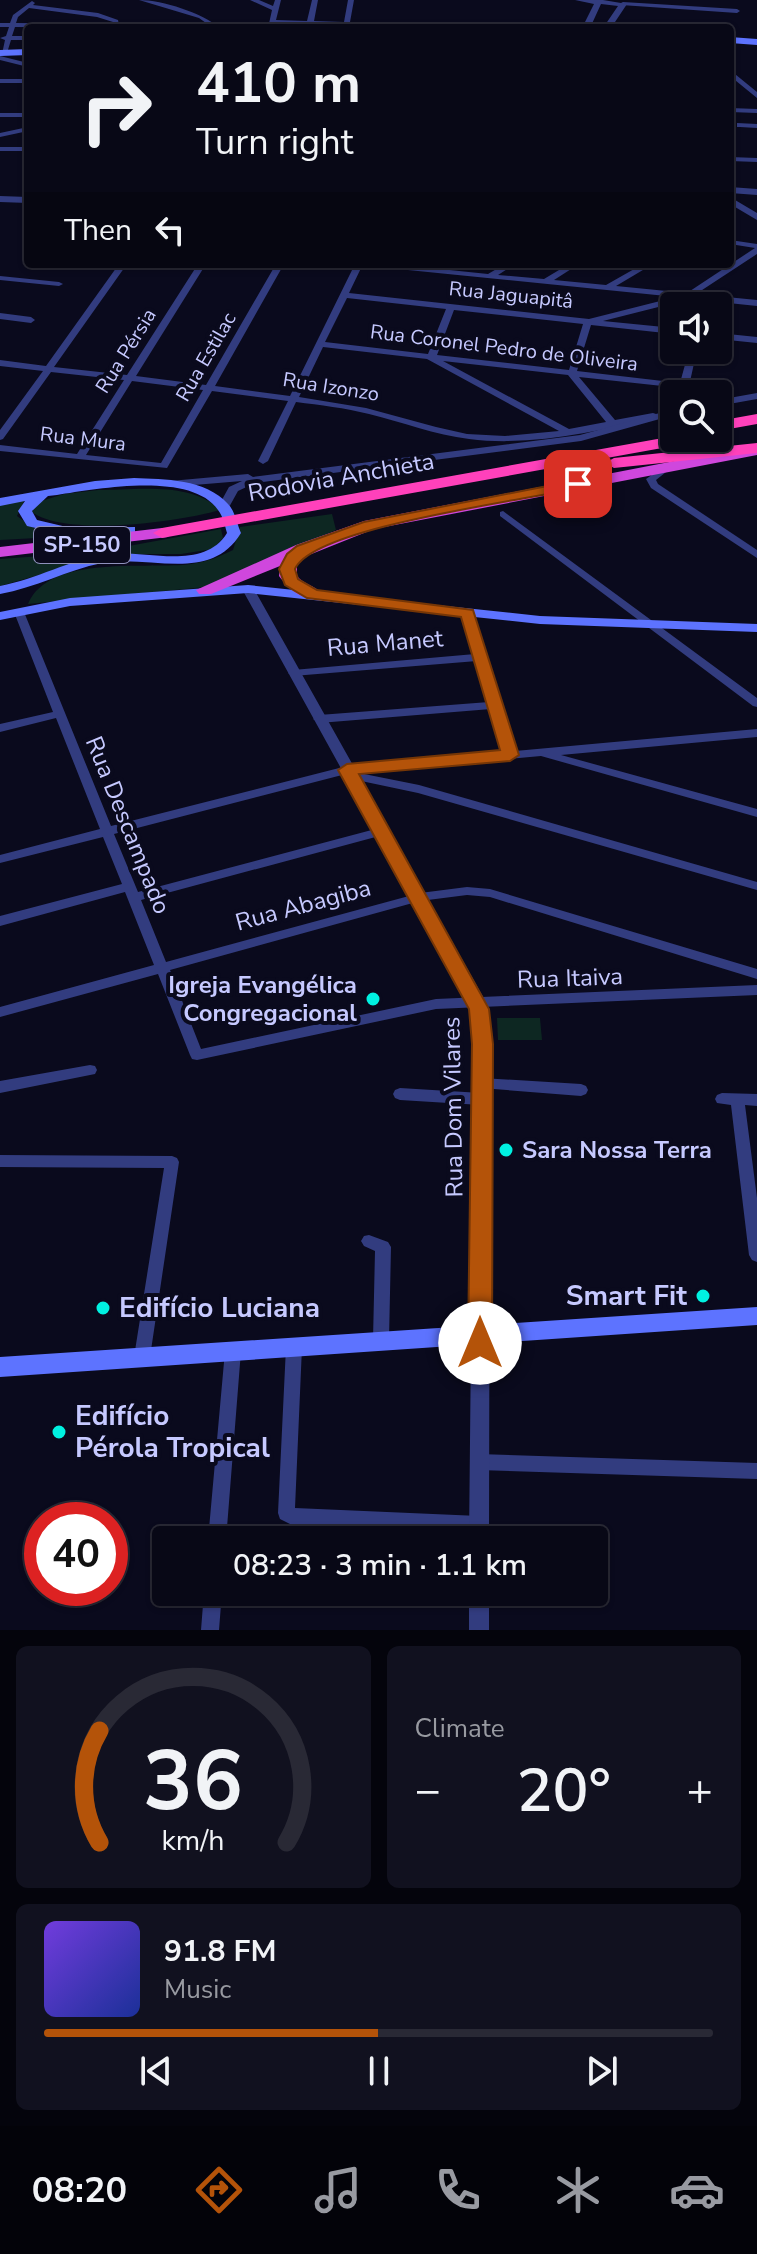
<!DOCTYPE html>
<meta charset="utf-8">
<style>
:root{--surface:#080816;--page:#11111f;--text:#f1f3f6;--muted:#989aa1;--line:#292935;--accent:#b45309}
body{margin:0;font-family:"Nunito Sans",sans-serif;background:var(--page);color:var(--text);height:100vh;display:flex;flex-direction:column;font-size:30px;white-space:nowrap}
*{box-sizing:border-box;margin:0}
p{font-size:26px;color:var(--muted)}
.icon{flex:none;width:44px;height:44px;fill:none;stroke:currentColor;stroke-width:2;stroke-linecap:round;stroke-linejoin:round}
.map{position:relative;height:1630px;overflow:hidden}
.panel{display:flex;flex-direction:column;gap:16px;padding:16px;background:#04040c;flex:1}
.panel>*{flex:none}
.hud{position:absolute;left:24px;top:24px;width:710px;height:244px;border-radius:8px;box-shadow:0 2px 6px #0004,0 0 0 2px var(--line);background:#080816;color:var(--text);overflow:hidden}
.controls{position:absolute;left:660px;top:292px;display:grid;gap:16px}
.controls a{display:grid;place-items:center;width:72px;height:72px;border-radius:8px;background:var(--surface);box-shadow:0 2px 6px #0004,0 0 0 2px var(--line);font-size:40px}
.speed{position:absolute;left:24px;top:1502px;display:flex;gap:16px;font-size:40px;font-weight:700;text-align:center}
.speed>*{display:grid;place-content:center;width:104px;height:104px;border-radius:50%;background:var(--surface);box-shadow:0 2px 6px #0004,0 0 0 2px var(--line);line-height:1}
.speed .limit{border:12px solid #d22;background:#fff;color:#111}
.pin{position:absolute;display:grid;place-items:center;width:68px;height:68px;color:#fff;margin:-34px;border-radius:16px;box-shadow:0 4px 12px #0006}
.me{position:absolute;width:88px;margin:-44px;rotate:0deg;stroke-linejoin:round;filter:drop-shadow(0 0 6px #0008)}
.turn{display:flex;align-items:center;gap:28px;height:168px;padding:0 40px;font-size:36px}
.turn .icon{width:104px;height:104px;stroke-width:2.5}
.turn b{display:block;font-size:56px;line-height:68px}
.then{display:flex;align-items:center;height:76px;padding:0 40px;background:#0003;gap:16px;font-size:30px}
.big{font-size:60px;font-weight:600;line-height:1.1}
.panel .tile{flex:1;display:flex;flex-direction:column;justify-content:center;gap:12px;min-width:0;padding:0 28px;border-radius:12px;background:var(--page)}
.panel .dial{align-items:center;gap:0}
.dial svg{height:208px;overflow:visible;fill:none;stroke:var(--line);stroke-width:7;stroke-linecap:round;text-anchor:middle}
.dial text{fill:var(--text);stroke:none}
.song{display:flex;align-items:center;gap:24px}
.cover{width:96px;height:96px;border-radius:12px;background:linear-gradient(135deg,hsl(260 70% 55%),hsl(230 70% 35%))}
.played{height:8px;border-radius:4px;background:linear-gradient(90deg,var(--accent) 50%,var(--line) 50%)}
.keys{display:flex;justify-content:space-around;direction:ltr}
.heat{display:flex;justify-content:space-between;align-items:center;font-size:44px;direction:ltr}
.panel .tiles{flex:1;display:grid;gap:16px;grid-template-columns:1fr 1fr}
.tile:last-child{grid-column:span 2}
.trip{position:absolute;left:152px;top:1526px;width:456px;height:80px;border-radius:8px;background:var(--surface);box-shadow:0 2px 6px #0004,0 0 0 2px var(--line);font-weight:600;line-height:80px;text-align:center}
.tabs{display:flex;height:128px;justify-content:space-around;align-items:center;background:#030309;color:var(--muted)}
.tabs .icon{width:56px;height:56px}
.tabs .selected{color:var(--accent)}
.tabs b{font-size:36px;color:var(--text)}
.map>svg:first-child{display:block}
.green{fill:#0d2722}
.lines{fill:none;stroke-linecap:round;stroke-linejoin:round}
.minor{fill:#323c7f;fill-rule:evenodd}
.tertiary{fill:#323c7f;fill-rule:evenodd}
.secondary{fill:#5d73ff;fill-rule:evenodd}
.trunk{fill:#cf47dd;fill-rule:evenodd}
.motorway{fill:#ff41bb;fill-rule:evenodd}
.route{fill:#b45309;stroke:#753606;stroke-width:2}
.poi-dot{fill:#00f1e1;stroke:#0a0a1d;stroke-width:3}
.labels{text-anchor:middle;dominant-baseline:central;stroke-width:8;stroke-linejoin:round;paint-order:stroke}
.far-street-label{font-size:20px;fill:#c6c9ff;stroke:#0a0a1d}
.shield{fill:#0a0a1d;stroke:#8e90bb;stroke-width:2}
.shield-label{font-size:22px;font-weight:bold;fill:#c6c9ff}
.street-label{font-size:24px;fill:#c6c9ff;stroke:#0a0a1d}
.poi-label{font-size:24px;font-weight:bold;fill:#c6c9ff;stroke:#0a0a1d;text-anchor:end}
.near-poi-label{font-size:28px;font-weight:bold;fill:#c6c9ff;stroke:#0a0a1d;text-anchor:start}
</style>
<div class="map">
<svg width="757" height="1630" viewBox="0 0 757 1630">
<rect width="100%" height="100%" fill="#0a0a1d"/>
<path class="green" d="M98 490C135 490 192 481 220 510 180 522 65 537 32 512L35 503 64 494Z
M25 499 17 516 38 531 37 538 0 540V504Z
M332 514 336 530 206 587 28 604C49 553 151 570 191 564 206 562 219 557 233 550L240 527Z
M221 529 223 538 213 549 181 554H113L0 586V559L96 552Z
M497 1018H540L542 1040H498Z"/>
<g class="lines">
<path class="minor" d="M139 0C163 0 202 13 220 28H213L199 18Z
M250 0H259L273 6 275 0H281L276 20 307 21 312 0H318L314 21 344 22 348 0H354L350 22H366L369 24 366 26 275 24 274 28H268L272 10Z
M32 1 35 3 33 5 98 13 118 20 119 25 113 28 15 27 12 36H28V40H11L7 53 2 54 5 40 0 38 6 36 9 27H0V23H10L13 15ZM29 8 97 17 113 22V24L16 23 18 17Z
M623 2 737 9 740 11 737 13 621 5V3Z
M0 56 28 63V67L0 60Z
M730 70 757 92V98L730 76Z
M0 79H28V83H0Z
M730 108 757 109V113L730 112Z
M0 113H28V117H0Z
M737 123 757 124V128L740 127H737Z
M28 127V131L0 137V133Z
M0 147H28V151H0Z
M730 157 757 158V162L730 161Z
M730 240 757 244V254L696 294 757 300V306L690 299 603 321 674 328V334L591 325 577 371 680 383 689 350H697L689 386 697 394H687L681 388 579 377 615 420 653 413 656 414V418C596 431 531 447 469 439 435 435 402 422 369 414 345 408 320 405 296 402L268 461 263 464 258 461 288 401 212 391 167 468 0 451V445L77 454 124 380 51 372 3 439 0 440V430L43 371 0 366V360L46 366 119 264H127L54 367 127 375 198 264H206L136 376 206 385 276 264H284L215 386 290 396 355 264H363L349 293 589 319 676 297 368 266 364 264H392L488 274 505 264H515L498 275 544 279 569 264H579L554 280 606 285 643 264H653L616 286 687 293 755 248 730 244ZM347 298 446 309 428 354 325 342ZM454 310 583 324 569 370 437 355ZM323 347 427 359 559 431 505 436 467 434 436 427 366 408 299 397ZM443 361 568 375 606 422 569 429ZM132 381 203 390 161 463 86 455Z
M0 276 59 282 63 284 59 286 0 280Z
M0 313 31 317 35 320 31 323 0 319Z
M718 333 757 337V343L718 339Z
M666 465 671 468 656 480 658 484 757 550V558L651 488 646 479Z
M503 511 757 698V707L753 706 500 516V512Z
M19 609 24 612 111 826 347 766 503 752 491 709 319 723 313 719 319 715 489 702 477 661 293 676 288 673 293 670 475 654 463 613 468 610 473 613 515 751 757 729V737L561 755 757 809V817L541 756 359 773 419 785 757 882V890L418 793 347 778 346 774 114 834 138 892 383 827 389 831 383 835 141 900 166 962 420 893 467 887 490 889 757 969V979L490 897 467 895 420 901 170 970 201 1049 436 999 757 985V995L436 1009 197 1060 192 1059 190 1055 158 974 0 1017V1007L154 965 125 892 0 926V916L122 884 103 837 0 863V855L100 829 56 718 0 732V724L53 712 14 612Z
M90 1065 95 1066 97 1070 95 1074 0 1093V1081Z
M481 1078 581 1084 586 1086 588 1090 586 1094 581 1096 481 1088 476 1087 474 1083 476 1079Z
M400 1088 481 1093 486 1095 488 1099 486 1103 481 1105 400 1100 395 1098 393 1094 395 1090Z
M722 1093 757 1094V1106L745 1105 757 1198V1262L752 1260 749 1255 731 1105 717 1103 715 1099 717 1095Z
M0 1155 172 1156 177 1158 179 1162 150 1357 148 1362 142 1364 136 1362 134 1357 164 1168 0 1167Z
M369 1235 388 1242 391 1247 389 1340 387 1345 381 1347 375 1345 373 1340 375 1251 364 1246 361 1241 364 1236Z
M294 1340 300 1342 302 1347 295 1508 479 1516 485 1518 488 1524 485 1530 479 1532 290 1524 280 1519 278 1513 286 1347 288 1342Z
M233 1344 239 1346 241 1351 226 1540H208L225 1351 227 1346Z
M478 1454 757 1463V1479L478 1470 472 1468 470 1462 472 1456Z
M204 1592H222L219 1630H201Z"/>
<path class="tertiary" d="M575 0H603L627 4 611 28H603L618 6 601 4 590 28H582L594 4Z
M730 187 757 189V195L730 193Z
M0 196 28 197V203L0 202Z
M730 197 757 213V220L730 204Z
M757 393V399L718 406V400Z
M674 409V415L581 441 255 483 238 491 228 509 224 510 218 507 229 487 242 481 170 487 164 484 170 481 248 474 253 477 580 435Z
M248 585 254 589 486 1002 490 1044 489 1540H469L474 1044 470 1002 242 589Z
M469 1592H489V1630H469Z"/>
<path class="secondary" d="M730 37 757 39V45L730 43Z
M28 49V55L0 56V50Z
M134 478C164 479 206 479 228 504 235 511 237 524 241 533 210 584 150 554 102 563 67 570 35 588 0 594V586C37 579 69 560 106 554 144 549 203 572 227 533 225 526 223 516 218 510 191 471 97 489 57 495L48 496 32 511 37 520 71 528 135 527V533L130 534 71 536 27 526 18 511 25 501 0 506V498L95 481Z
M248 585 540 616 757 624V632L540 624 248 593 70 606 0 620V612L70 598Z
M757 1307V1325L0 1377V1357Z"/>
<path class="trunk" d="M757 445V455L374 529 304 557 297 564V576C304 585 315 585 322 594L319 598C301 601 289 589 279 576L280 566 211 594H199L196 590 296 545 364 521Z
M162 528 170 533 168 537 0 557V547Z"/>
<path class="motorway" d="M757 414V424L718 431V421Z
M674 436 699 438 690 443 162 538 153 533 162 528Z
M757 443V453L614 468 605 463 614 458Z"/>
</g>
<path class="route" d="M578 480 583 481V487C530 500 314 526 295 569L298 579 317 590 473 610 519 755 510 761 359 774 489 1009 493 1044 492 1343 488 1351 480 1354 471 1351 468 1343 472 1044 469 1009 338 770 347 764 500 750 461 617 307 598 285 585 279 569 287 554 297 546 364 522Z"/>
<g class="poi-dot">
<circle cx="373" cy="999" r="8"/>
<circle cx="506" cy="1150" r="8"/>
<circle cx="703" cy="1296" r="8"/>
<circle cx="103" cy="1308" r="8"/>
<circle cx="59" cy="1432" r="8"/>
</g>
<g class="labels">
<g class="far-street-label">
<text transform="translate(511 295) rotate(6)">Rua Jaguapitâ</text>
<text transform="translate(504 348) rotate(7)">Rua Coronel Pedro de Oliveira</text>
<text transform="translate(126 351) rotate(-58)">Rua Pérsia</text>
<text transform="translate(206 357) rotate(-60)">Rua Estilac</text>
<text transform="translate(331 387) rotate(9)">Rua Izonzo</text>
<text transform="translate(83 439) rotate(7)">Rua Mura</text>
</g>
<rect class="shield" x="34" y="527" width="96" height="36" rx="6"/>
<g class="shield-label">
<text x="82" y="545">SP-150</text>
</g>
<g class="street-label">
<text transform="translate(341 477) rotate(-10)">Rodovia Anchieta</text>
<text transform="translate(385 643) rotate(-5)">Rua Manet</text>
<text transform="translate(128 825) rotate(68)">Rua Descampado</text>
<text transform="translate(303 905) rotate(-15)">Rua Abagiba</text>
<text transform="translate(570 978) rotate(-2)">Rua Itaiva</text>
<text transform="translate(453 1107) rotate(-91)">Rua Dom Vilares</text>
</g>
<g class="poi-label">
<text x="357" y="985">Igreja Evangélica<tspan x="357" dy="28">Congregacional</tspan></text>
<text x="522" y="1150" text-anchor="start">Sara Nossa Terra</text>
</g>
<g class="near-poi-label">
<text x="687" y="1296" text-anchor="end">Smart Fit</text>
<text x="119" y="1308">Edifício Luciana</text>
<text x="75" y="1416">Edifício<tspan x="75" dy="32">Pérola Tropical</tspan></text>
</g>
</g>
</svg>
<div class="controls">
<a><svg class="icon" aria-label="sound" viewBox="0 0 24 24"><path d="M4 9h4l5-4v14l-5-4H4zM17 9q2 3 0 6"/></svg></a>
<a><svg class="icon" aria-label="search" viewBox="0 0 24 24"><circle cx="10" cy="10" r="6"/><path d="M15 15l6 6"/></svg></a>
</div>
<div class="speed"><div class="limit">40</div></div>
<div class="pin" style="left:578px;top:484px;background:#d93025"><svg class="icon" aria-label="arrive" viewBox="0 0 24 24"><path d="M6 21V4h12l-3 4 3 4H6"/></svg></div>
<svg class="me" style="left:480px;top:1343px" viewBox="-20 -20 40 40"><circle r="19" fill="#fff"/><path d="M0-13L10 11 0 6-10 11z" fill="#b45309"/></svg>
<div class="trip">08:23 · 3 min · 1.1 km</div>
<div class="hud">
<div class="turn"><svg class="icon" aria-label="right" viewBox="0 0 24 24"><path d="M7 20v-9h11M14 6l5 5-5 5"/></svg><div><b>410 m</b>Turn right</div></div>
<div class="then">Then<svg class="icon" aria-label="left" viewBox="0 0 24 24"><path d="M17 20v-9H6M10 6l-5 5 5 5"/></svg></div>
</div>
</div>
<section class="panel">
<div class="tiles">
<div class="tile dial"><svg viewBox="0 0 100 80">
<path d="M14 69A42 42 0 1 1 86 69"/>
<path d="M14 69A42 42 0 0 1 14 26" stroke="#b45309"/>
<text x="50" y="56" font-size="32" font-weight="700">36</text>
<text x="50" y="72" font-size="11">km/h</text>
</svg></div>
<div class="tile"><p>Climate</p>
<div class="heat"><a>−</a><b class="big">20°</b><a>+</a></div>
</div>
<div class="tile">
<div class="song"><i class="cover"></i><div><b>91.8 FM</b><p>Music</p></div></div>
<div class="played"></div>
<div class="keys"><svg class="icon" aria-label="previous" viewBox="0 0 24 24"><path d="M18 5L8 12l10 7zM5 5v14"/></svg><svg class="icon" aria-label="pause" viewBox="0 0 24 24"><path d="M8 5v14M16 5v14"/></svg><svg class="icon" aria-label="next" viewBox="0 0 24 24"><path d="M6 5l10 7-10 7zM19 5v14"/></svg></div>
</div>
</div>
</section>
<nav class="tabs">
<b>08:20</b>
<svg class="icon selected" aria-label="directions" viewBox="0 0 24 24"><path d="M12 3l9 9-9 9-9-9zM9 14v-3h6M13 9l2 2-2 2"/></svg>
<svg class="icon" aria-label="music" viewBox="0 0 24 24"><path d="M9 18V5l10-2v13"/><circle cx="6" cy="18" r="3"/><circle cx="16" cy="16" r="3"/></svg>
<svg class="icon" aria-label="phone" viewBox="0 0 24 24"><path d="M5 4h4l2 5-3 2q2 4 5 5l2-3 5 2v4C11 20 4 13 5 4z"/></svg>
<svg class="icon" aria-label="climate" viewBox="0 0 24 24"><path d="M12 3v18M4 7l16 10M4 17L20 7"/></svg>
<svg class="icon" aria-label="car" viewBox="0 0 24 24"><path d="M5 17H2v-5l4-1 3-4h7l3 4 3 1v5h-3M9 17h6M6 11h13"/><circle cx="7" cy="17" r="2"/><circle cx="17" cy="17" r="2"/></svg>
</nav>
